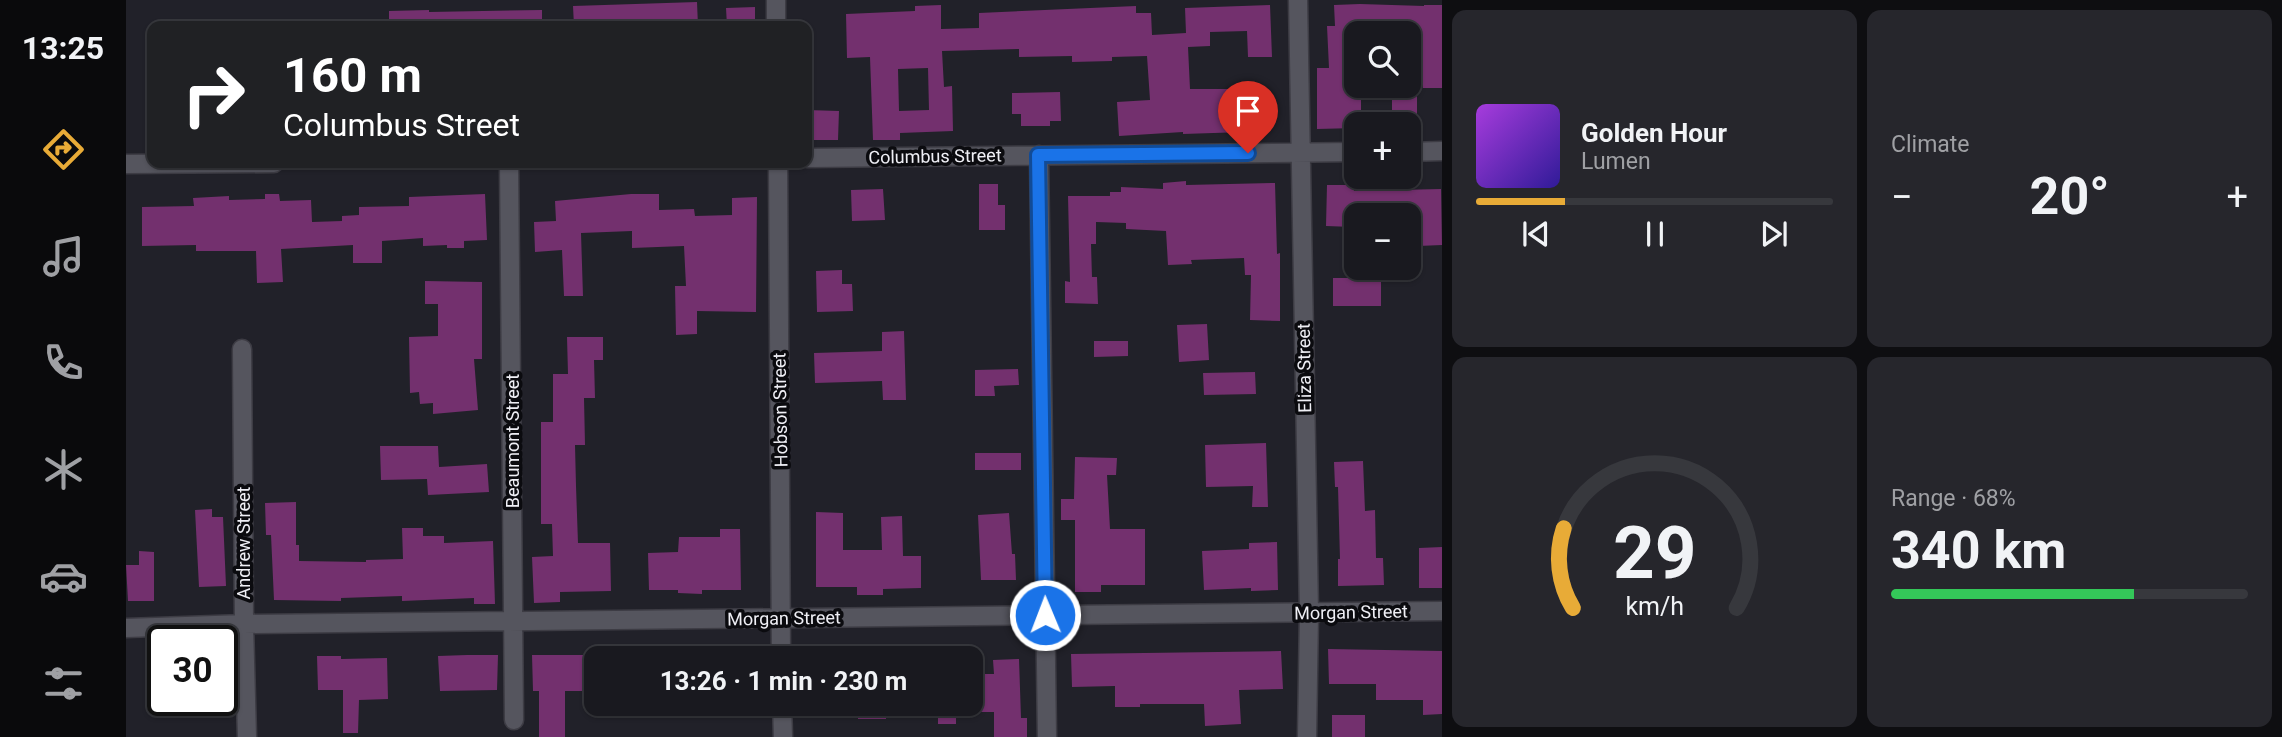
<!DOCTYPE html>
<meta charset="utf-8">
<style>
:root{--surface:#19191f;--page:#26262c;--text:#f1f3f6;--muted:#9fa0a4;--line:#37383d;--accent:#e8ab37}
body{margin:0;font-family:Roboto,sans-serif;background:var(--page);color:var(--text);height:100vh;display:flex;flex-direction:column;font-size:26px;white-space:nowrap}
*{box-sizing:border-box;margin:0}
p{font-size:23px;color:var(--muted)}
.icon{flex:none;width:38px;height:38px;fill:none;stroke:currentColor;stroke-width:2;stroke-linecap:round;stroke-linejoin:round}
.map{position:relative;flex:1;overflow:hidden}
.drawer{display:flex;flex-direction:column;gap:10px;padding:10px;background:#0e0e11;width:840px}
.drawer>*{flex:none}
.banner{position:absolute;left:21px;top:21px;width:665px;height:147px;border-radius:14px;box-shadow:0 2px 5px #0004,0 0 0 2px var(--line);background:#202124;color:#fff;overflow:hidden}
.controls{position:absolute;left:1218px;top:21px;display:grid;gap:14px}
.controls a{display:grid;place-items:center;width:77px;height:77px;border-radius:14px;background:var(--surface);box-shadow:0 2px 5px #0004,0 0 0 2px var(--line);font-size:35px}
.speed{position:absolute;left:21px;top:625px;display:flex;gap:14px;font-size:35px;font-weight:700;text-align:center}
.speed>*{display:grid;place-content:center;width:91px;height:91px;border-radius:50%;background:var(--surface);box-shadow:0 2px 5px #0004,0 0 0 2px var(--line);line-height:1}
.speed .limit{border:4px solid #111;border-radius:10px;background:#fff;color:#111}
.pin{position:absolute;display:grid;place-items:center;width:60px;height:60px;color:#fff;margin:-72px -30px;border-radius:50% 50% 50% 0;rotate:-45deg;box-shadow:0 0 7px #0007}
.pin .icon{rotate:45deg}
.me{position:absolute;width:77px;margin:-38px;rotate:359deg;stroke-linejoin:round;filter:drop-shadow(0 0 5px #0008)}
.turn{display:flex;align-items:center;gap:24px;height:147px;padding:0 21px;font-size:32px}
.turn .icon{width:91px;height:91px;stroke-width:2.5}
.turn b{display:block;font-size:49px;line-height:60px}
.big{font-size:52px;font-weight:700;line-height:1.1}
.drawer .tile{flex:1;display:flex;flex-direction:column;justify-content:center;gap:10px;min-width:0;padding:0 24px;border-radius:14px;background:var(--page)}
.drawer .dial{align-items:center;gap:0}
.dial svg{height:182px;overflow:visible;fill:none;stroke:var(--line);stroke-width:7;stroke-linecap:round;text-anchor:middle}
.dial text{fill:var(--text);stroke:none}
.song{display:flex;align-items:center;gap:21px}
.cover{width:84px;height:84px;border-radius:10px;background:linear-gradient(135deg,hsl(280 70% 55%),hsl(250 70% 35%))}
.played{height:7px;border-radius:4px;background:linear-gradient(90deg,var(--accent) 25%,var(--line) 25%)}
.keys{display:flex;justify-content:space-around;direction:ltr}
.heat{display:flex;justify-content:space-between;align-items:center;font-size:38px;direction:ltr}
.charge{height:10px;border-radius:5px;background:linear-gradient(90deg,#34c759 68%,var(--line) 0)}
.drawer .tiles{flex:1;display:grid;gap:10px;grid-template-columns:repeat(2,1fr)}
.trip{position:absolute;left:458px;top:646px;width:399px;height:70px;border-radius:14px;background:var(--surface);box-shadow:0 2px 5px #0004,0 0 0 2px var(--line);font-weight:700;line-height:70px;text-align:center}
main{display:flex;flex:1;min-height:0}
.tabs{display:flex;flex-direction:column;width:126px;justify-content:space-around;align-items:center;background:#0a0a0c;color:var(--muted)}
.tabs .icon{width:49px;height:49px}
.tabs .selected{color:var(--accent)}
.tabs b{font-size:32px;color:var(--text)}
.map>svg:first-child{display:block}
.building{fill:#73306e;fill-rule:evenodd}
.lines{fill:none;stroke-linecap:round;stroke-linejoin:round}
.minor-casing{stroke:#3d3c44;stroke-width:21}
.minor{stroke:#55555e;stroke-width:18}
.route-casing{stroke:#114b97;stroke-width:18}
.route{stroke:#1a73e8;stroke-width:12}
.labels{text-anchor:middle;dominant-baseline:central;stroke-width:7;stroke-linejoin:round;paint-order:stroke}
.street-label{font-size:18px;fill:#efeff5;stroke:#0b0b0f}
</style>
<main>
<nav class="tabs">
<b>13:25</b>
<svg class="icon selected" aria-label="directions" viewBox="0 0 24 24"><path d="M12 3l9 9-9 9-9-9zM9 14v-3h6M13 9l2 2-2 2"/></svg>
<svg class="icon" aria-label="music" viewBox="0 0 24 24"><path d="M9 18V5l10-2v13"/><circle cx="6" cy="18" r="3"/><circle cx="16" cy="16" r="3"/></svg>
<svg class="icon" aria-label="phone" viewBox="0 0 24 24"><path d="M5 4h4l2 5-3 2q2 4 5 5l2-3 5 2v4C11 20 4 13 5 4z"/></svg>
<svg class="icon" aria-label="climate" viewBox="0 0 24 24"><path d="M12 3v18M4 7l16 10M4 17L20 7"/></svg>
<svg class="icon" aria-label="car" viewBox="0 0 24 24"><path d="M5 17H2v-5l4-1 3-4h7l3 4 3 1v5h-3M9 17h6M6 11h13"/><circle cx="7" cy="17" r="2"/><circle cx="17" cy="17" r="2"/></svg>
<svg class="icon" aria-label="filters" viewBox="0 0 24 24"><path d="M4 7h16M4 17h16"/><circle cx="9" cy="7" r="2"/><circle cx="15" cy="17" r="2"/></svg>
</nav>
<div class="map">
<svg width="1316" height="737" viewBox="0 0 1316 737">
<rect width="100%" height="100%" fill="#212129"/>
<path class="building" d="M571 2 572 26H448L447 6Z
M1234 4 1298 6V5H1316V88H1297V44H1283V33H1230V86H1235V124H1230V128L1191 129V68H1203L1201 26H1209L1208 5Z
M815 5V29L853 28V13L1010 6V13H1025L1026 35 1060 33 1059 8 1144 5 1146 57H1122L1121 31 1084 32V46L1062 47 1064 89H1117L1118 132 1057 134V132L993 136 991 102 1024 100 1021 56 986 57V61L946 62V56L893 57V49L816 51 818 87 826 86 827 131 774 133V140H747L744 57 721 58 720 14 789 11V6ZM802 68 803 110 773 111 772 69Z
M629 7V26H601L600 8Z
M303 10V12L416 10V26H263V11Z
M1266 88H1291V124H1266Z
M934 92 935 121H924V126H895V114H886V93Z
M681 110 713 111 712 140H681Z
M1060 181V185L1149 183 1151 254 1154 253V321L1124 320 1125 275H1119L1118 258 1065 260 1066 264 1042 265 1040 231 1000 229V223L970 222V244H965L966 277H971L972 304 939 303V281L944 282 942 196H984V192H995V187L1037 189V183Z
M853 184H872V205H879V230H853Z
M1201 185H1228V191L1315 189 1316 245 1292 246 1291 215H1227V227L1200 226Z
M757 189 759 220 726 221 725 190Z
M139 194H153L154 201 185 200 186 222 216 221V216L233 215V207L283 206V197L359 194 361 240 338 241V248H321V245L297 246V238L256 241V263H227V245L155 249 157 282 131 283 130 251H70V245L16 246V207L68 206 67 198 103 196V200L139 199Z
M505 194H533V210L568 209 569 216 606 215V198L631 197 630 312 571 311V334L550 335 549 286H560L558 246 506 248V231L455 233 457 296H438L436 250 409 252 408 222 430 221 429 201Z
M716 270V284H726L727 311 691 312 690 271Z
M1207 278H1255V306H1207Z
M299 281 356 282V359H348L352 410 307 414V403L294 404 293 392 284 393 283 337 312 336V304H299Z
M1081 324 1083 360 1053 362 1051 325Z
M778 331 780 400H757L756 381 689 383 688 353 756 351V332Z
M441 337H477V360H468L469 398H458L459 445H449L450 486 452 543H484L485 591 434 592V602L408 603 406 557 427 556 426 524H415V422H427V374H442Z
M968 341H1002V356L968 357Z
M892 369 893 385 868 386 869 396H849V370Z
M1129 372 1130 394 1078 395 1077 373Z
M1140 443 1142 507H1126L1127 486 1080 487 1079 445Z
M254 446H312L313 467 361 464 363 492 302 495 301 479 255 480Z
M849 453H895V470H849Z
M949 457 991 458 990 475H981L984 529H1019V585H975V592H949V520H935V499H948Z
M1237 461 1239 511 1249 510 1250 558H1257L1258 585 1212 586V559H1214L1212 487H1209L1208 462Z
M170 502V545H173V561L240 562V560L277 559 276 528H297V536H318V543L367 541 369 604H348V598L276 601V596L215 598V601L148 600 145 535H140L139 503Z
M86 509V517H97L100 586 73 587 69 510Z
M690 512 717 513V550H756L755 517 776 516 777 556H795V588L757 589V595H731V587H690Z
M883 513 886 554H889L890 580H855L852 515Z
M594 529H614L615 590H576V594L552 593V590H523L522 553 552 552 553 537H594Z
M1151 542 1152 590 1125 591V588L1078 590 1076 551 1123 549V543Z
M1316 547V588H1293V548Z
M13 551 28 552V601H2L0 565H13Z
M1202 649 1316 651V714L1297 715V700H1250V684H1203Z
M1155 651 1157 689 1113 690 1115 724 1079 726 1078 704H1014V707H989V686L946 687 945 654Z
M341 655H372L371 690 314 691 312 656Z
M406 655H464V691H439V737H413V691H407Z
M191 656H215V659L261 658 262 699 233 700 232 733H217V690H192Z
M893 659 895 718H901V737H868V712H845V674H868L867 660Z
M732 704H760V719H732Z
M830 706V724H812V707Z
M1206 715H1239V737H1206Z"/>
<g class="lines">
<g class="minor-casing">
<path id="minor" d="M650 0V26
M1172 0 1183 613 1181 737
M1283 152 1316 151
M913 155 921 737
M681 158 1230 152
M383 163 388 720
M652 163 655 658
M0 164 148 163
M116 349 118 624 121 737
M0 628 118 624 1316 611
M656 704 657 737"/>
</g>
<use href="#minor" class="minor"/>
</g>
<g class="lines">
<g class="route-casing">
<path id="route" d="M919 615 912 155 1122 153"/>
</g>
<use href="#route" class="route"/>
</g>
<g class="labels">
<g class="street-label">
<text transform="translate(809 156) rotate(-1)">Columbus Street</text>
<text transform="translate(1178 368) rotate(-91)">Eliza Street</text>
<text transform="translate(654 410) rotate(-91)">Hobson Street</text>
<text transform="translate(386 441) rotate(-90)">Beaumont Street</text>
<text transform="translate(117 543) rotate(-90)">Andrew Street</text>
<text transform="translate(1225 612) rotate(-1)">Morgan Street</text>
<text transform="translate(658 618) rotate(-1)">Morgan Street</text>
</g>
</g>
</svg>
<div class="controls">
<a><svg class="icon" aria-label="search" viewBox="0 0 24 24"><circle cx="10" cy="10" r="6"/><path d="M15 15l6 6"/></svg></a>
<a>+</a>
<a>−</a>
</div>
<div class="speed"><div class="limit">30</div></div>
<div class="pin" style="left:1122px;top:153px;background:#d93025"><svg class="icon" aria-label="arrive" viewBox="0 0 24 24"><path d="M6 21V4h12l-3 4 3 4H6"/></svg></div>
<svg class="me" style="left:919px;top:615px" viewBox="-20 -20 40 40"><circle r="17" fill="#1a73e8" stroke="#fff" stroke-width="3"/><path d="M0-11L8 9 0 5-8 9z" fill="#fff"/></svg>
<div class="trip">13:26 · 1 min · 230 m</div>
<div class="banner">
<div class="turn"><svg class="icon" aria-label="right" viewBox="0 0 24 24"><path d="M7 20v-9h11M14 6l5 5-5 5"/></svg><div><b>160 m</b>Columbus Street</div></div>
</div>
</div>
<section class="drawer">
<div class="tiles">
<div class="tile">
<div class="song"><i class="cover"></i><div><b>Golden Hour</b><p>Lumen</p></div></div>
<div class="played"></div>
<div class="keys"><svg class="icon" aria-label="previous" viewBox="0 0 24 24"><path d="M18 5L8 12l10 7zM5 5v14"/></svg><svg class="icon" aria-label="pause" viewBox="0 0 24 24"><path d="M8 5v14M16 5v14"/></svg><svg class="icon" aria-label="next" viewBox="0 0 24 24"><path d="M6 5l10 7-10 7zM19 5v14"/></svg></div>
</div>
<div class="tile"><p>Climate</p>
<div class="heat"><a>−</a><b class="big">20°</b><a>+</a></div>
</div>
<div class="tile dial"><svg viewBox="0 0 100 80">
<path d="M14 69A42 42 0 1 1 86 69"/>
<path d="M14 69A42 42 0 0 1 10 34" stroke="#e8ab37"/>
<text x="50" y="56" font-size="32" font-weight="700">29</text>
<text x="50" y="72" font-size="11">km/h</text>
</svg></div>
<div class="tile"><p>Range · 68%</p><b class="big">340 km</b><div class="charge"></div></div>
</div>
</section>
</main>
